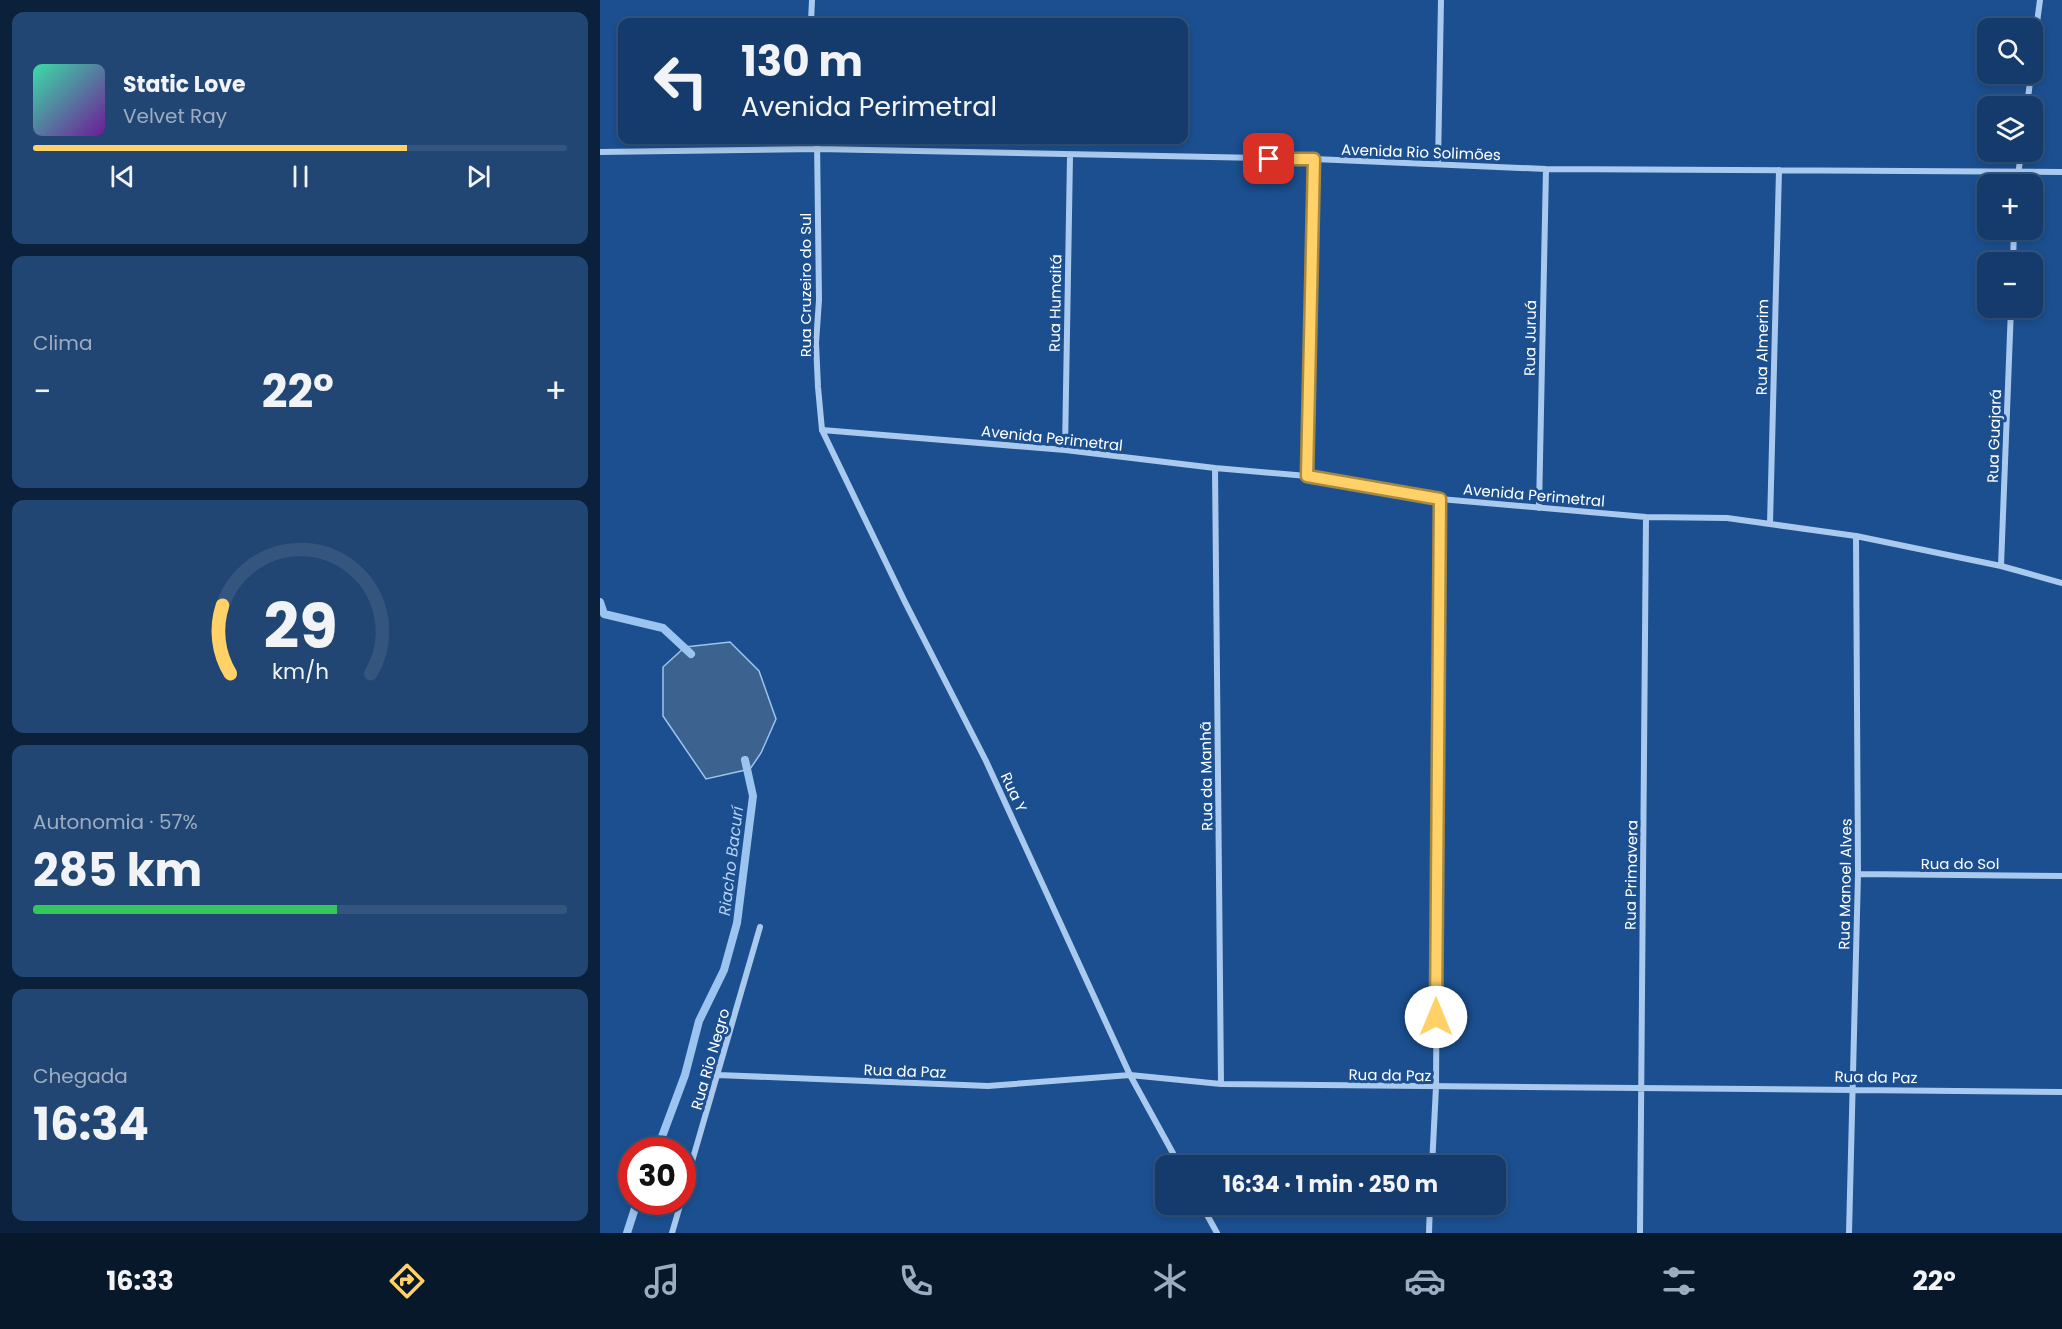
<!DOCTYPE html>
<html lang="pt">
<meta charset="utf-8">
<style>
:root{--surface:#143b6b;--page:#214673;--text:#f1f3f6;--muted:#9dadc1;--line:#33557e;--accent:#ffd166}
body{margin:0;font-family:Poppins,sans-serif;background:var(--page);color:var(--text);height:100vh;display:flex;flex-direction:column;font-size:22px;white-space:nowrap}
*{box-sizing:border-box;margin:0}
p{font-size:20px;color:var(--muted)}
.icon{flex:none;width:33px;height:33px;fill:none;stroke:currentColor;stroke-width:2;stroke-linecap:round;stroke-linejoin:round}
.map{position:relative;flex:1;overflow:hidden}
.panel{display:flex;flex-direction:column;gap:12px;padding:12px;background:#0b203b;width:600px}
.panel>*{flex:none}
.guide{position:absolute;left:18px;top:18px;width:570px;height:126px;border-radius:12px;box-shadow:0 3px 9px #0003,0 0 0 2px var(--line);background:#143b6b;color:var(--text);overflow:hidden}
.fabs{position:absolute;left:1377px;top:18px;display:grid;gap:12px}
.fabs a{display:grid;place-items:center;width:66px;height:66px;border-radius:12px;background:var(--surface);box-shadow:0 3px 9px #0003,0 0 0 2px var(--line);font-size:30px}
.speed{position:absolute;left:18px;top:1137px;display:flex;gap:12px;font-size:30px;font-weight:700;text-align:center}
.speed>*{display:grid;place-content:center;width:78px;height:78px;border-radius:50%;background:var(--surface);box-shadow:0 3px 9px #0003,0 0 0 2px var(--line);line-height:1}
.speed .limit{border:9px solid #d22;background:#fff;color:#111}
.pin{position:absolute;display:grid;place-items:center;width:51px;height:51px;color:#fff;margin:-26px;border-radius:12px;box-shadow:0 3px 9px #0006}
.me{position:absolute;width:66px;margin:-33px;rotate:0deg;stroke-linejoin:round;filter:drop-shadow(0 0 4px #0008)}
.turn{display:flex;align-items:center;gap:21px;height:126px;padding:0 24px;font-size:27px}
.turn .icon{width:78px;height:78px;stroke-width:2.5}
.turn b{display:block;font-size:42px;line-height:51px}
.big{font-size:45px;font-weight:700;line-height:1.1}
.panel .widget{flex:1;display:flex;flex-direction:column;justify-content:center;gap:9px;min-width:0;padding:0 21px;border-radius:12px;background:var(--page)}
.panel .dial{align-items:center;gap:0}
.dial svg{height:156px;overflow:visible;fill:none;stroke:var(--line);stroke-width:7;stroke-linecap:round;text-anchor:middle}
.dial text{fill:var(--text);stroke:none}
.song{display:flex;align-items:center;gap:18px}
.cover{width:72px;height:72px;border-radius:9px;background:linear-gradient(135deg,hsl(160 70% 55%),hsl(280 70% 35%))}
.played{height:6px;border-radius:3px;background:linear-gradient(90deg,var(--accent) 70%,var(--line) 70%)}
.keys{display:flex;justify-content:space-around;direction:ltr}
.heat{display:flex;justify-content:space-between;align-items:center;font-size:33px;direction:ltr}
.charge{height:9px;border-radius:4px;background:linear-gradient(90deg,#34c759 57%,var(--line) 0)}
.trip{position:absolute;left:555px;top:1155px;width:351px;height:60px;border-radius:12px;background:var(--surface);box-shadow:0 3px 9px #0003,0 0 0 2px var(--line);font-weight:700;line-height:60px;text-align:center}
.tab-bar{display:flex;height:96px;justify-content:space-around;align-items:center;background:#08182b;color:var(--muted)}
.tab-bar .icon{width:42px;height:42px}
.tab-bar .on{color:var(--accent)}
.tab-bar b{font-size:27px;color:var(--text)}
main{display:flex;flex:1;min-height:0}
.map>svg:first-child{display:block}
.water{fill:#3c6290;stroke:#9cc4f0;stroke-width:1.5}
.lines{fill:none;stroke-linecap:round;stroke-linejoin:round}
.stream{stroke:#9cc4f0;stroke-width:8}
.minor{stroke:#a9c9ee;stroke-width:6}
.route-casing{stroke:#a68842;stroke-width:15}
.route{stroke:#ffd166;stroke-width:10}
.labels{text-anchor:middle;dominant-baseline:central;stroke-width:6;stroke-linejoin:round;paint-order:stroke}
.street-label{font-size:15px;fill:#fff;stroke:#1b4f8f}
.water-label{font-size:16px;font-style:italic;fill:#b5d3f5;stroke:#1b4f8f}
</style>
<main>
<section class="panel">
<div class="widget">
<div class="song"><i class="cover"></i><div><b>Static Love</b><p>Velvet Ray</p></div></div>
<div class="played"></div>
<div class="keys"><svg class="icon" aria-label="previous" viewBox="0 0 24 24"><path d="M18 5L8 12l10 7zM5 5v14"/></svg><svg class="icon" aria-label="pause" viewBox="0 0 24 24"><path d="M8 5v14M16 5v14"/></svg><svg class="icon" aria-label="next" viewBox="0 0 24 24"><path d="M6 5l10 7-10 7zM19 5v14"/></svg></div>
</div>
<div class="widget"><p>Clima</p>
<div class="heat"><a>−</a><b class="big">22°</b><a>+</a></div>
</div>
<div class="widget dial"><svg viewBox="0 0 100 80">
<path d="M14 69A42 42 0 1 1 86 69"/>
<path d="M14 69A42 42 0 0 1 10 34" stroke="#ffd166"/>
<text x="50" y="56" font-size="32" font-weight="700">29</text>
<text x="50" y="72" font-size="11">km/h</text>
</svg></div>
<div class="widget"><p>Autonomia · 57%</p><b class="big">285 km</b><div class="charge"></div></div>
<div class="widget"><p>Chegada</p><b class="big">16:34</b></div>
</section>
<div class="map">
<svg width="1462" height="1233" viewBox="0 0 1462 1233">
<rect width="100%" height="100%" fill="#1b4f8f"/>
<path class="water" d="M130 642 159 671 176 719 161 753 150 769 106 779 63 716V667L85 647Z"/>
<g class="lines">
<path class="stream" d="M0 602 4 614 63 628 91 654
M57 1150 85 1075 99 1021 124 970 137 923 153 796 145 760
M27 1233 37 1202"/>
<path class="minor" d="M211 22 212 0
M1432 60 1440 0
M1427 106 1431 74
M217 140 219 300 216 343 218 387 222 430 305 602 386 761 530 1075 580 1166
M0 152 218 149 714 159 946 169 1462 172
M838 164 841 0
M1417 184 1421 152
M1413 262 1414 230
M222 430 465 450 615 468 707 476 840 499 1046 517 1127 518 1256 536 1401 566 1462 583
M465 450 470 156
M615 468 621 1084
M707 476 714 159
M939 508 946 169
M1170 524 1179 170
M1401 566 1411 308
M1258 874 1462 876
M118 1075 388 1086 530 1075 621 1084 1462 1092
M832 1166 836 1087 840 499
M82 1196 160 927
M601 1204 617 1233
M72 1233 81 1202
M829 1233 830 1204
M1040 1233 1046 517
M1249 1233 1258 874 1256 536"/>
</g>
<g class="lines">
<g class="route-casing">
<path id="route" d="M669 159H714L707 476 840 499 836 1017"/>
</g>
<use href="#route" class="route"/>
</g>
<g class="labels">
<g class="street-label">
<text transform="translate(821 152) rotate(2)">Avenida Rio Solimões</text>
<text transform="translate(205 285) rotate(-90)">Rua Cruzeiro do Sul</text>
<text transform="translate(455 303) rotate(-89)">Rua Humaitá</text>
<text transform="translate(930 338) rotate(-89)">Rua Juruá</text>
<text transform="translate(1162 347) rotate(-89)">Rua Almerim</text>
<text transform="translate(1394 436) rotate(-88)">Rua Guajará</text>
<text transform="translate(452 438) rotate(6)">Avenida Perimetral</text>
<text transform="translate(934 495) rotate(5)">Avenida Perimetral</text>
<text transform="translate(606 776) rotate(-91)">Rua da Manhã</text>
<text transform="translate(414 792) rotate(65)">Rua Y</text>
<text x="1360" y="863">Rua do Sol</text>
<text transform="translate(1031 875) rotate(-89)">Rua Primavera</text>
<text transform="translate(1245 884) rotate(-89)">Rua Manoel Alves</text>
<text transform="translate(110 1059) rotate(-74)">Rua Rio Negro</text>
<text transform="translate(305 1071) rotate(2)">Rua da Paz</text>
<text transform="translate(790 1075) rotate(1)">Rua da Paz</text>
<text transform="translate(1276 1077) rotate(1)">Rua da Paz</text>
</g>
<g class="water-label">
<text transform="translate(131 861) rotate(-83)">Riacho Bacurí</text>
</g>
</g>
</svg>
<div class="fabs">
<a><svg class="icon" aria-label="search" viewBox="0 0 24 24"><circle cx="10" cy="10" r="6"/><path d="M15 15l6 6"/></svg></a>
<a><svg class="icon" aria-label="layers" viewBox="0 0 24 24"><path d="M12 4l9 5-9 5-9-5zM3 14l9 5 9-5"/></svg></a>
<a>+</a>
<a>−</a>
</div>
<div class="speed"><div class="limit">30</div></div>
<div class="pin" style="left:669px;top:159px;background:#d93025"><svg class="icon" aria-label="arrive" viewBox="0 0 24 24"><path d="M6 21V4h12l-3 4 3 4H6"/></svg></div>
<svg class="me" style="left:836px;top:1017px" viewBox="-20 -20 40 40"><circle r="19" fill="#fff"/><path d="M0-13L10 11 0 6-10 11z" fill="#ffd166"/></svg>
<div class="trip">16:34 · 1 min · 250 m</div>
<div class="guide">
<div class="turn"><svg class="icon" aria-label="left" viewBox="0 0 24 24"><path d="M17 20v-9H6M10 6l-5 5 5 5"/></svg><div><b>130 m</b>Avenida Perimetral</div></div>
</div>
</div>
</main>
<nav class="tab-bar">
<b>16:33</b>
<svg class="icon on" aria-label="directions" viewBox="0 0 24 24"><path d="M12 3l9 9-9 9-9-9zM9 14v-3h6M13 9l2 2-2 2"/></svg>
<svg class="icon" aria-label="music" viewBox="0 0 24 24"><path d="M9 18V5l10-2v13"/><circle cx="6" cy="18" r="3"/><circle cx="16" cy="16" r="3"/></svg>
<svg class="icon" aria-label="phone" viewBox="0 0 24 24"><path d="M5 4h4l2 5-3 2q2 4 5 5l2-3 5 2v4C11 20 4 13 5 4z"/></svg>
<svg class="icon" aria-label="climate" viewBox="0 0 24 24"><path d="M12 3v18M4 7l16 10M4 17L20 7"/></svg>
<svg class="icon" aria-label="car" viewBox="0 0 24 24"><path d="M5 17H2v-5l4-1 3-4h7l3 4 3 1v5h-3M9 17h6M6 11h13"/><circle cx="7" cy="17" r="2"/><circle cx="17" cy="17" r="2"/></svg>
<svg class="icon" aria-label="filters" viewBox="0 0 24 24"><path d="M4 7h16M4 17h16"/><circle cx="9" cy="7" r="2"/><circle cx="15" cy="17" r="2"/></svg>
<b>22°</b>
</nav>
